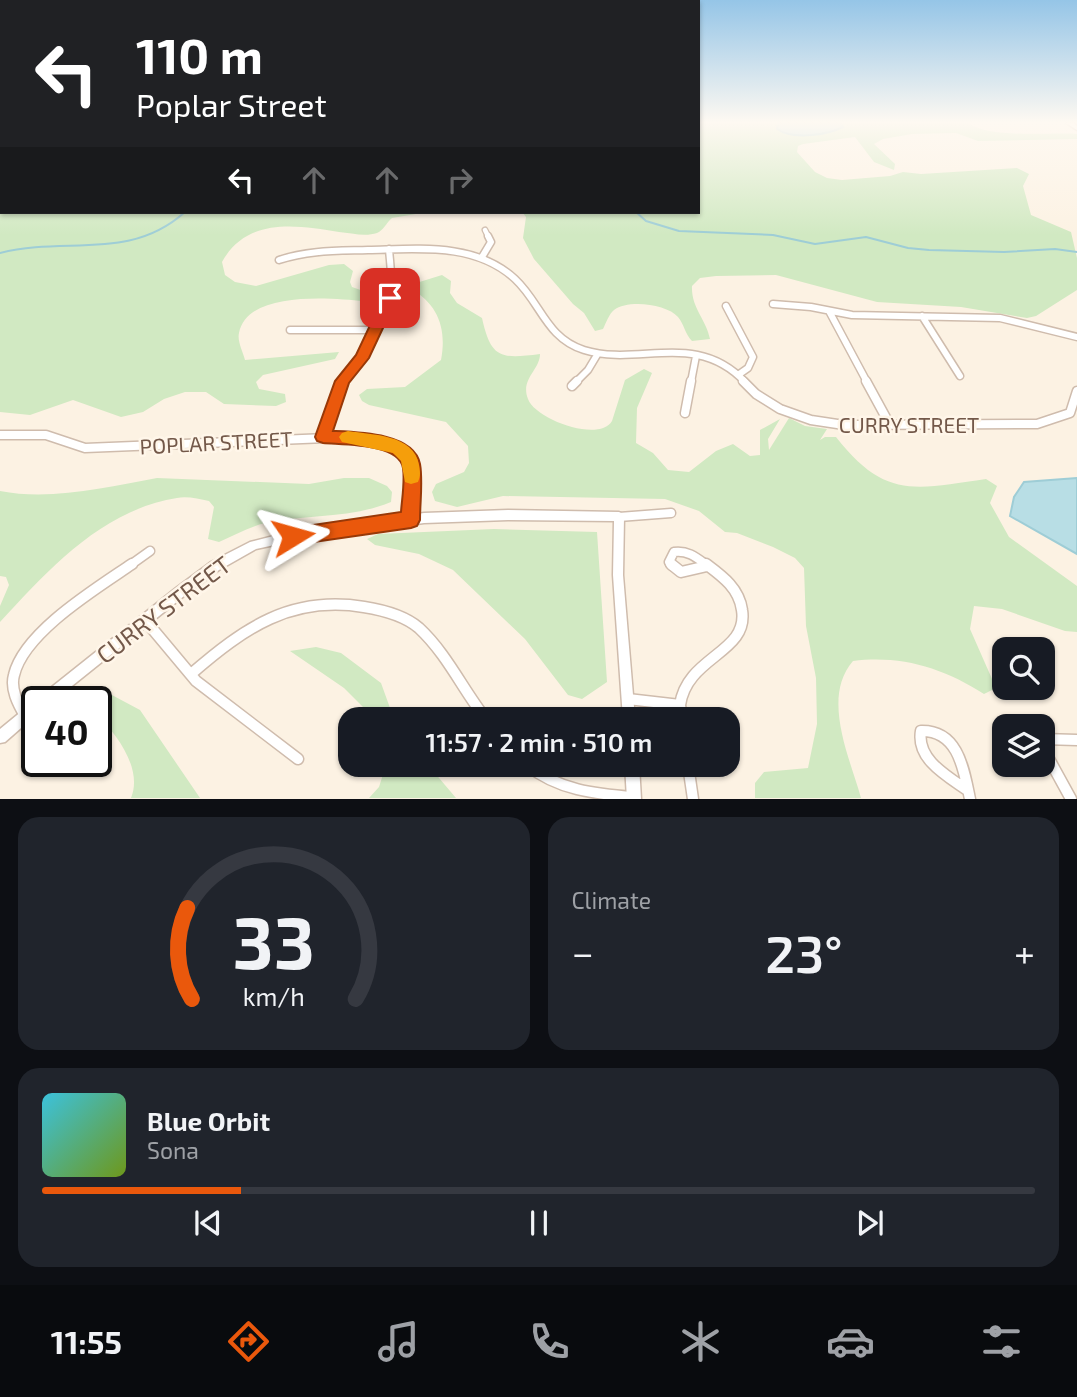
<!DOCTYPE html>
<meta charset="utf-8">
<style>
:root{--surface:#171b24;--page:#20242c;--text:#f1f3f6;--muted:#9ea1a6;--line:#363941;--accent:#ea580c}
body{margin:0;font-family:"Exo 2",sans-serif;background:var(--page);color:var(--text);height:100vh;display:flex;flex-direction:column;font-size:26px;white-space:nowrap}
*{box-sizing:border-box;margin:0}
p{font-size:23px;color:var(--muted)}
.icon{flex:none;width:38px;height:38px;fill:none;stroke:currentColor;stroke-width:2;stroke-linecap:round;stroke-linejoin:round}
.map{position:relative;height:799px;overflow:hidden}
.panel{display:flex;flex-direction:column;gap:18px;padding:18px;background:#0d0f14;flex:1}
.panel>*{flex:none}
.hud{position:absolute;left:0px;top:0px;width:700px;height:214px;box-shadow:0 2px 5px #0004;background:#202124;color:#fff;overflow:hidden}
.controls{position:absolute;left:992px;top:637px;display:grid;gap:14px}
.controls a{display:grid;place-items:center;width:63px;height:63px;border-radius:14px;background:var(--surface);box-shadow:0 2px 5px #0004;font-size:35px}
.speed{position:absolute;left:21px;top:686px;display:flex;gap:14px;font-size:35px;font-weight:700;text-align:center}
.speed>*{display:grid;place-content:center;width:91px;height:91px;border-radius:50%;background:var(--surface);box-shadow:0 2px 5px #0004;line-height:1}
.speed .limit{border:4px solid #111;border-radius:10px;background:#fff;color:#111}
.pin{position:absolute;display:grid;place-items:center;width:60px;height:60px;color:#fff;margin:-30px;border-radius:14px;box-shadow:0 4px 10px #0006}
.me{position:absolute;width:77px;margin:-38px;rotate:82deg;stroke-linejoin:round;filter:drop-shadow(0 0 5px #0008)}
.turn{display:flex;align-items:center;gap:24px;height:147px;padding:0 21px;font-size:32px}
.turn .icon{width:91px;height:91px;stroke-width:2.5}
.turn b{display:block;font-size:49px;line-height:60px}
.lanes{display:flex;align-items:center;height:66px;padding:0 21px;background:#0003;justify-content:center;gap:35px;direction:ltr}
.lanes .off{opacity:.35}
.big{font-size:52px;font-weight:600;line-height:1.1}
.panel .tile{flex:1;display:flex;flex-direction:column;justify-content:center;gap:10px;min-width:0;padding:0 24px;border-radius:21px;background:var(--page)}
.panel .dial{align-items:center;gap:0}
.dial svg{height:182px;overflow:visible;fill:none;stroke:var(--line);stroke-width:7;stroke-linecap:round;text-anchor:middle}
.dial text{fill:var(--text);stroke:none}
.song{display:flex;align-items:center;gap:21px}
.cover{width:84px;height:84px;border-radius:10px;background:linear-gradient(135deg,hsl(190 70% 55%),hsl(80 70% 35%))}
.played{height:7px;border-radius:4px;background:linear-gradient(90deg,var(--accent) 20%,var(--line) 20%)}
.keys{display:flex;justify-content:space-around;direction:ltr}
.heat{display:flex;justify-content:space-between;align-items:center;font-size:38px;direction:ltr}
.panel .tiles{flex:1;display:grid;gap:18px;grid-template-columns:1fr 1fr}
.tile:last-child{grid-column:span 2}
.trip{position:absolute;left:338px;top:707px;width:402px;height:70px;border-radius:21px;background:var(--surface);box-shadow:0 2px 5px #0004;font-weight:600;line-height:70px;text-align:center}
.tabs{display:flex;height:112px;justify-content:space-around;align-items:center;background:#090b0e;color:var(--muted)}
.tabs .icon{width:49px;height:49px}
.tabs .active{color:var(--accent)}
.tabs b{font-size:32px;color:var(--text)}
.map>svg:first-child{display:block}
.green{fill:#d1e9c2}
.water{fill:#b8dee5;stroke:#9ecdd6;stroke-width:2}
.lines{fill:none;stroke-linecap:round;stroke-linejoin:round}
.stream{stroke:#9ecdd6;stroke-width:2}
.minor-far3-casing{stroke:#cfbcad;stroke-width:7}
.minor-far2-casing{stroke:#cfbcad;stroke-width:9}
.minor-far1-casing{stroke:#cfbcad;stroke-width:11}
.minor-casing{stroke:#cfbcad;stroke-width:13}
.tertiary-casing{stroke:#cfbcad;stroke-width:3}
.minor-far3{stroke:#fff;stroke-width:4.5}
.minor-far2{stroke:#fff;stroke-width:6}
.minor-far1{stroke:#fff;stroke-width:8}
.minor{stroke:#fff;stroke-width:10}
.tertiary{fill:#fff;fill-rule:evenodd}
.route{fill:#ea580c;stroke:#983908;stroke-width:2}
.slow{fill:#f59e0b}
.labels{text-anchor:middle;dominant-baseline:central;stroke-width:5;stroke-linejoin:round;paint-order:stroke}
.street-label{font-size:21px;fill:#735849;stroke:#fff6e9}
.near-street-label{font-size:24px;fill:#735849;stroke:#fff6e9}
</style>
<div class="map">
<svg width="1077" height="799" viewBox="0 0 1077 799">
<rect width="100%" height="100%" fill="#fcf2e3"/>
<path class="green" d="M0 123 2 212H428L392 218C386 223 384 230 377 233 365 237 351 233 339 232 296 225 247 217 222 262L225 275 235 282 256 286 329 265 344 264 353 271 350 282 352 287 372 294V299L363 301C332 298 247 290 239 333 237 341 243 352 245 360L339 352 335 359 263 375 256 382 259 389 285 394 286 402 276 406 224 404 206 392H185L164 399 143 412 121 417 73 400 30 415 0 412Z
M698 123H778L777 129C797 136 824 137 843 127L840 123H969C988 139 1051 132 1077 134V139L978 141 956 133 912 134 883 139 874 144 895 164 894 170 874 162 855 137 803 144 798 146 797 152 815 172 827 178 842 180 890 176 903 172 921 174 1017 168 1029 174 1023 186 1031 215 1071 232 1077 258V290L1036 316 1027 318 961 307 877 302 776 275 716 276 700 278 692 286C691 308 706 319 710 339L692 341C685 334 684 324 678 317 667 304 628 299 614 310 609 314 606 323 603 329L595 331 584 313 573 304 534 259 523 238 526 217 522 212H698Z
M442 275 451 281 450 293 457 303 482 318C491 359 501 359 540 354 540 370 520 379 528 399 535 419 599 443 612 421L625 380 644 369 652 373 637 408 636 443 653 453 668 470 689 472 716 451 733 444 750 456 760 455V430L780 419 768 439 769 450 789 418 805 426 827 429 820 440 825 437H836C885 500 916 489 986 479L997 486 990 503 1009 537 1077 586V632L1065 631 1002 609 974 606 970 629 996 688 984 694C943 668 902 655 853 661 821 698 850 758 861 798H755V783L764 772 808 768 817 724 816 678 806 626 804 568 795 558 773 547 737 533 725 532 699 511 665 499 503 496 457 507 435 501 432 492 436 484 464 472 469 463 468 446 446 422 369 405 362 401 359 395 367 389 405 387 441 360C447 329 438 304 411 289L413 284Z
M157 478 309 484 344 478H369L387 486 392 492 391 502C350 519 307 514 265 523 249 527 233 536 219 542L208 539 214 507 209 501C199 499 187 496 177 498 102 510 49 569 0 622V606L9 585 6 577 0 576V491C51 501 107 487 157 478Z
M494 529 597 532 607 682 582 699 568 695 525 639 453 570 419 554 375 545 367 539 378 534Z
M316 647 341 653 381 683 394 719H375L344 688 290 651Z
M110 694 140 710 200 798H131C143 769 117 734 96 714V702H84L80 699Z
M386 765H428L456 798H369L379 787Z"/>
<path class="water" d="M778 123H840L843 127C827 135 793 140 777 129Z
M1077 478V554L1010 516 1014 497 1024 482Z"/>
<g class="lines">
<path class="stream" d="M636 212 646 221 679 231 773 235 815 244 866 237 908 248 929 250 1004 252 1055 249 1077 252
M0 253C66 236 129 262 185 212"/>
<g class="minor-far3-casing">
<path id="minor-far3" d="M485 230 489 238"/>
</g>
<g class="minor-far2-casing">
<path id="minor-far2" d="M482 257 491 242 488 236
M279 260C309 250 337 251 368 250 418 249 475 242 515 279 541 303 546 338 584 350 639 367 696 330 745 382
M773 304 811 307 852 315 1000 318 1077 337
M726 306 753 357 748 368 738 375
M829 311 867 382
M382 314 411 317
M922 316 960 376
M290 330H373
M343 382C359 359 386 323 390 294 393 279 390 264 389 249
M576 382 588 370 597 355
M691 382 696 356"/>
</g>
<g class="minor-far1-casing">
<path id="minor-far1" d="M743 381 756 394 780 409 811 420 844 425 1037 424 1070 413 1077 391
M866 381 890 425
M572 386 577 381
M685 413 691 381
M0 435H46L85 448 351 437 398 447 412 464 411 520
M323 437 343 381
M619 517 671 513
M129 566 150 551
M672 566 669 562 674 552C688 550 697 558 708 566"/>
</g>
<g class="minor-casing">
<path id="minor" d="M671 564 681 572 707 566
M145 620 196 681 298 759
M191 674C244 628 291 595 364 607 383 610 404 615 419 628 447 654 463 690 486 719
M628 699 680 705C687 656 749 653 742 610 739 588 722 576 706 564
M680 705 682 719
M25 716C18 704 10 689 14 675 24 632 97 588 132 564
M1043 739 1077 740
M1043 748 1071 799
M527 765C558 790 595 794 634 797
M688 765 693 799
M967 790C947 776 916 759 921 731 959 730 964 771 970 799"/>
</g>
<g class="tertiary-casing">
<path id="tertiary" d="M1066 123H1073L1077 126V130Z
M508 510 619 512 623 514 624 517 623 575 635 719H623L613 575 614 521 508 520 424 523 293 541 256 549 219 570 184 596 52 702H37V714L5 742 0 743V729L33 702 37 700 38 698 176 588 211 562 250 542 293 531 424 513Z
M625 765H639L641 799H627Z"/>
</g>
<use href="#minor-far3" class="minor-far3"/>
<use href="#minor-far2" class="minor-far2"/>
<use href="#minor-far1" class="minor-far1"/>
<use href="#minor" class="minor"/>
<use href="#tertiary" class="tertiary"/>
</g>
<linearGradient id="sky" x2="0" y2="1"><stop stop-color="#95c5e7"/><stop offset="0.52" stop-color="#fef9f2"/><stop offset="1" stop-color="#fef9f2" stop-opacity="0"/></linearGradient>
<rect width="1077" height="235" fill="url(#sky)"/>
<path class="route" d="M390 293 397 298 369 358 349 383 333 431C358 432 414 433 420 464 423 481 420 502 420 520L417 526 411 528 293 545 286 543 283 536 286 530 293 528 401 512C402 498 405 482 403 468 399 443 343 445 323 443L317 441 315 437 335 381 356 355 383 298Z"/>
<path class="slow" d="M348 431C372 435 414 434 419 465 420 472 421 475 418 482L411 484 405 482 401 461 393 453 342 442 339 437 342 433Z"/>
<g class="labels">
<g class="street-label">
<text x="909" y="424">CURRY STREET</text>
<text transform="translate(216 442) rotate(-3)">POPLAR STREET</text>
</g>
<g class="near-street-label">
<text transform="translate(163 609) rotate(-37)">CURRY STREET</text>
</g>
</g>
</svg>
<div class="controls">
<a><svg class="icon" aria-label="search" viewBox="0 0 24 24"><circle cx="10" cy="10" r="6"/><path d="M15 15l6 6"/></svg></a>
<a><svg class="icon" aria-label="layers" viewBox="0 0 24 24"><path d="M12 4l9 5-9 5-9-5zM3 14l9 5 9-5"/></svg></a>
</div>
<div class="speed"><div class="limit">40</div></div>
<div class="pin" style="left:390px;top:298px;background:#d93025"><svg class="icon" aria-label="arrive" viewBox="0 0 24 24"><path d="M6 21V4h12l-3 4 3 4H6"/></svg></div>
<svg class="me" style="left:293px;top:536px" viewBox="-20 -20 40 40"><path d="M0-17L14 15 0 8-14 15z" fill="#ea580c" stroke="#fff" stroke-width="4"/></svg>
<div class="trip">11:57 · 2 min · 510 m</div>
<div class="hud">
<div class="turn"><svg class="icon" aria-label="left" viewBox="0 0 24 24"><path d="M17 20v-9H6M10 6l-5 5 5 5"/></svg><div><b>110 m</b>Poplar Street</div></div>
<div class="lanes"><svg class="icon" aria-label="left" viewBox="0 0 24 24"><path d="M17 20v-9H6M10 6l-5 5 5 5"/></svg><svg class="icon off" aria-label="ahead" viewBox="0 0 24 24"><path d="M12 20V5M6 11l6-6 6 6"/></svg><svg class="icon off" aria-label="ahead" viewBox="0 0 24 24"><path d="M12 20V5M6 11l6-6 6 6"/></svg><svg class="icon off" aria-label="right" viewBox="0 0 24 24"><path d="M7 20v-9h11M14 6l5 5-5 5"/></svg></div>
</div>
</div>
<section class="panel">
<div class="tiles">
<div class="tile dial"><svg viewBox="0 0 100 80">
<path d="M14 69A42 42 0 1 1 86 69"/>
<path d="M14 69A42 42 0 0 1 12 29" stroke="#ea580c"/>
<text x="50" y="56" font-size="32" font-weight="700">33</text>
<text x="50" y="72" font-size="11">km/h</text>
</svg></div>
<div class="tile"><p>Climate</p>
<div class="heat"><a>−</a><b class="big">23°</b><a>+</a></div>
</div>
<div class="tile">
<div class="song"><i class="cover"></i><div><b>Blue Orbit</b><p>Sona</p></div></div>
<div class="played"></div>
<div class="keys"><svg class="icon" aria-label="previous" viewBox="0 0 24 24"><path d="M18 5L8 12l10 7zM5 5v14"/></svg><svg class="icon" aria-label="pause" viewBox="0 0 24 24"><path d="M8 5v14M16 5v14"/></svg><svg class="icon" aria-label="next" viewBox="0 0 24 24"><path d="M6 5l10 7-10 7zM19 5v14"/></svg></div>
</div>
</div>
</section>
<nav class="tabs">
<b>11:55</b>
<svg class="icon active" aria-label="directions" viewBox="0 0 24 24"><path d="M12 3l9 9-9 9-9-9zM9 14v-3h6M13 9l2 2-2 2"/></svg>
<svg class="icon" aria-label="music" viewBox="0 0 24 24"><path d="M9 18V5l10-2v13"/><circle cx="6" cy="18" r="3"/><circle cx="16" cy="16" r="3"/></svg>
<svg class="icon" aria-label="phone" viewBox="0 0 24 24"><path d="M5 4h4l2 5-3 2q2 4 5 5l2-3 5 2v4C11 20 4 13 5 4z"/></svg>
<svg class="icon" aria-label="climate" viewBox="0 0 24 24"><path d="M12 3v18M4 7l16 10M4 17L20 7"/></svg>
<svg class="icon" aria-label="car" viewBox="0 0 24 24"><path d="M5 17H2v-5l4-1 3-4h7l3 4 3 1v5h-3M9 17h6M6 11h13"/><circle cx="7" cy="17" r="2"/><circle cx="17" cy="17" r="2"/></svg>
<svg class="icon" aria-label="filters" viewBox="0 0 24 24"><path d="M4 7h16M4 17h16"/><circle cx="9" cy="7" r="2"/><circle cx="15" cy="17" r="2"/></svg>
</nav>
